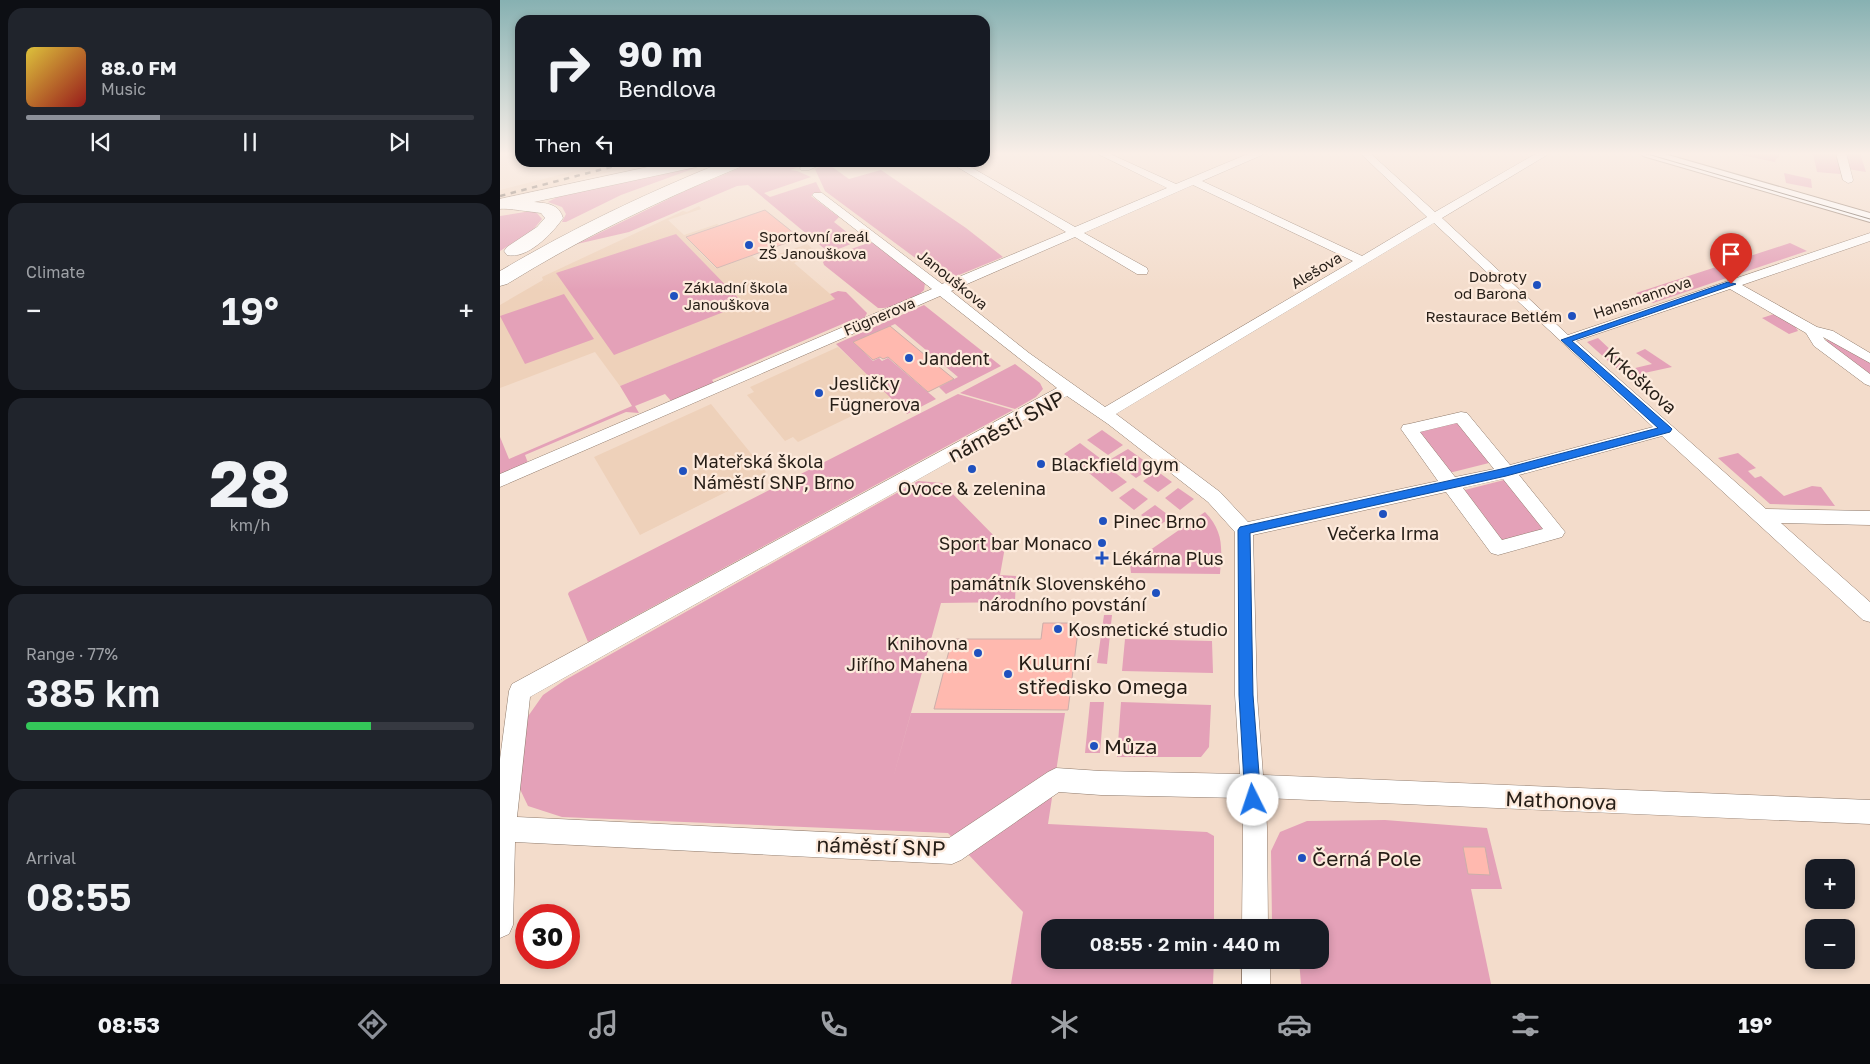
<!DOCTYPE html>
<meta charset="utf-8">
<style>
:root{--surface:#171b24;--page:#20242c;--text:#f1f3f6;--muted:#9ea1a6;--line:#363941;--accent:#8c9099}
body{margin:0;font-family:"Golos Text",sans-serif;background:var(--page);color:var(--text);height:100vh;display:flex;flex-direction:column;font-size:19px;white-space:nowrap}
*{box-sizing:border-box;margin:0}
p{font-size:16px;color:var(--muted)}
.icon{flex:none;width:28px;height:28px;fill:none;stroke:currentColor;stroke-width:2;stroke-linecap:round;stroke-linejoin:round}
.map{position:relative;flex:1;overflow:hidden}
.details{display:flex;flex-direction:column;gap:8px;padding:8px;background:#0d0f14;width:500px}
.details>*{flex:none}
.hud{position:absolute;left:15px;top:15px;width:475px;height:152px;border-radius:15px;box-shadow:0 2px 8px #0003;background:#171b24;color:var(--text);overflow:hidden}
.tools{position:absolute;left:1305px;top:859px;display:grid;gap:10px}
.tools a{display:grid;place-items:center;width:50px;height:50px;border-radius:10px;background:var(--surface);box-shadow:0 2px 8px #0003;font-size:25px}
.speed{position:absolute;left:15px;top:904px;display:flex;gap:10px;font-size:25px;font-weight:700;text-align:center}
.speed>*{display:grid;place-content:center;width:65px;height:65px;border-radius:50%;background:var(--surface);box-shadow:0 2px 8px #0003;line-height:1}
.speed .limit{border:8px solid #d22;background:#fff;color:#111}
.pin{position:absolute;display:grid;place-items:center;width:42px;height:42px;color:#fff;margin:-51px -21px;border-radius:50% 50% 50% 0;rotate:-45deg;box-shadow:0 0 5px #0007}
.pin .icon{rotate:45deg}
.me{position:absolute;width:55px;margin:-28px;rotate:356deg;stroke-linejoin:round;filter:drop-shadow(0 0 4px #0008)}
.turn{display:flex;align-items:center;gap:18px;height:105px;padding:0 20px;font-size:22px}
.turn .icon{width:65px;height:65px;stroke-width:2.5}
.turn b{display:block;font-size:35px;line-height:42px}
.then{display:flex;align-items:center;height:48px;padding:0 20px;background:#0003;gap:10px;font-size:19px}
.big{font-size:38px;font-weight:600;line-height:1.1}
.details .card{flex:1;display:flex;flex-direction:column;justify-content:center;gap:8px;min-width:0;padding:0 18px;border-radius:15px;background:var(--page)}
.details .dial{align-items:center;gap:0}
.dial b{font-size:65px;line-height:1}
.song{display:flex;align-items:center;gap:15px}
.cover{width:60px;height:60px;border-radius:8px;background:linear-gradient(135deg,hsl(50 70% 55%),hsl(0 70% 35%))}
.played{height:5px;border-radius:2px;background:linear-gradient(90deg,var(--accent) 30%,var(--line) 30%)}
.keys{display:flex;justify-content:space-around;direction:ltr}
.heat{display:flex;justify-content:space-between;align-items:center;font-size:28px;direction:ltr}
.charge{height:8px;border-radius:4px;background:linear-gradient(90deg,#34c759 77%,var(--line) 0)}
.trip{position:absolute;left:541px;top:919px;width:288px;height:50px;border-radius:15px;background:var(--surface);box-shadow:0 2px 8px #0003;font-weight:600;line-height:50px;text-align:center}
.menu{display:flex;height:80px;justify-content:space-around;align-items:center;background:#090b0e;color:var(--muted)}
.menu .icon{width:35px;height:35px}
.menu .on{color:var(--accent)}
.menu b{font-size:22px;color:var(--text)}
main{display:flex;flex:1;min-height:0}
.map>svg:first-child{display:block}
.built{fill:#eed1ba}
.green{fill:#e4a1b8}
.building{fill:#ffb9af;stroke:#ccaeaa}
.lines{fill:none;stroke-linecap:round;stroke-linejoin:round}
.minor-casing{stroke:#8f7a6b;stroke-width:1}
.tertiary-casing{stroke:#8f7a6b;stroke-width:2}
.trunk-casing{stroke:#8f7a6b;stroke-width:1}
.minor{fill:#fff;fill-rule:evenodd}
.tertiary{fill:#fff;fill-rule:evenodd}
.trunk{fill:#fff;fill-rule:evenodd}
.tram{stroke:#5f5349;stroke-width:1}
.rail{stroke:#5f5349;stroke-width:2.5;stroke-dasharray:5.5 5.5;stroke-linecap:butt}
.route{fill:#1a73e8;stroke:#114b97}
.poi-dot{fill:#1f51bf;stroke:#fdeadc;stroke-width:2}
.labels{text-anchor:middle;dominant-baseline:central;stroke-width:4.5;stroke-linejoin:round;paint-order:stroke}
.far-poi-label{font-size:15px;fill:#261e17;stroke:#fdeadc;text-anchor:start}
.far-street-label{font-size:15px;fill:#261e17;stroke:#fdeadc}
.poi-label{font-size:18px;fill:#261e17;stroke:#fdeadc;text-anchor:start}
.street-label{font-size:18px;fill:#261e17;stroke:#fdeadc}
.near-street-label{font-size:21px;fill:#261e17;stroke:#fdeadc}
.near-poi-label{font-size:21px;fill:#261e17;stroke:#fdeadc;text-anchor:start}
</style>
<main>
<section class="details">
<div class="card">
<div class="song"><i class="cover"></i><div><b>88.0 FM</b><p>Music</p></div></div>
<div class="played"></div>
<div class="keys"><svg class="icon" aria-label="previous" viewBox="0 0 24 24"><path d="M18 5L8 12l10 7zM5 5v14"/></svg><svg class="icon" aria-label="pause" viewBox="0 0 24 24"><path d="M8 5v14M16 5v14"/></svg><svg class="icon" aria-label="next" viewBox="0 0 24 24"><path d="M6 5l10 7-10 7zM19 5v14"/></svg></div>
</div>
<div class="card"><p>Climate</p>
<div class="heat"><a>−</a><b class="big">19°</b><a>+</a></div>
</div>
<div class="card dial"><b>28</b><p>km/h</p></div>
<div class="card"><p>Range · 77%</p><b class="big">385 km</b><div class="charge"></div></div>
<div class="card"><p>Arrival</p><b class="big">08:55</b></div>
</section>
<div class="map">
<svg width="1370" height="984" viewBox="0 0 1370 984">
<rect width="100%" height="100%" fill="#f3dccb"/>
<path class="built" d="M106 163H144L0 200V190Z
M199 206 201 209 168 220 184 235 217 224 219 225 186 237 233 239 199 251 216 268 252 256 259 261 307 244 318 253 294 263 336 299 120 386 95 352 0 388V305L43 280 42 277 183 211 187 212Z
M338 347 391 397 298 442 293 437 285 441 247 395 254 392 250 387Z
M211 404 266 472 140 535 94 457Z"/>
<path class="green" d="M1232 153H1279V157L1276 159 1275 162Z
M1313 153H1337L1342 171 1340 174 1317 172Z
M1344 153H1360L1366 172 1348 169Z
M254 162 310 163 290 170 297 171 311 177 264 193 270 197 316 182 321 192 311 196 339 217 334 222 358 241 334 251 326 250 248 185 237 186 129 232 77 244 187 190Z
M328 164 349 179 381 170 466 228 503 257 454 277H441L325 191 315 169Z
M197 165 198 167 121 195 66 222H62L66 214 62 207 48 202 69 191Z
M1284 173 1311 179 1312 188 1286 183Z
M31 211 36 212 42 219 32 231 0 251V216Z
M176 234 244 304 114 355 56 273Z
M368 243H374L425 283 424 290C414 300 392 309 378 308L324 265 323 262 326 258Z
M1290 243 1307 251 1153 303 1136 293Z
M338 291 346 292 367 313 365 317 357 321 354 319 212 380 214 383 172 402 165 394 135 406 139 413 126 412 25 455 28 463 0 475V437L9 459 132 406 120 386 335 299 330 294Z
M64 294 94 339 25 364 0 316Z
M424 305 501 366 446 394 439 387 458 377 395 324 354 342 373 361 379 358 382 361 388 358 436 399 407 414 336 344Z
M1274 314 1295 326 1298 331 1289 334 1262 318Z
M1098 338 1131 369 1152 364 1136 353 1145 349 1172 367 1126 377 1087 342Z
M1327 340H1330L1370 362V377L1325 342Z
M515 364 540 383 543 389 536 397 515 409 460 393Z
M458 394 513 410 88 642 68 594 69 592Z
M950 421 961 423 993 462 949 473 918 435 919 429Z
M602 430 623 445 608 455 587 440Z
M580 443 601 459 585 470 564 454Z
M628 449 653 467 636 478 611 459Z
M1238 453 1256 468 1248 471 1255 478 1261 476 1284 496 1312 486 1321 487 1335 506 1270 504 1218 458Z
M604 464 627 482 612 492 589 473Z
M657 471 672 482 658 492 643 481Z
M1008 479 1045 529 1003 540 998 538 961 491Z
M418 481 442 483 505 547 500 575 516 576 515 602 441 603 389 793 411 713H565L548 824 707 832 714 836V927L550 928V960H714L713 984H511L523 912 448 833 62 817 28 806 18 785 24 722 43 695 65 680Z
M633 488 648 499 634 510 619 498Z
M678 488 694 499 680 510 665 498Z
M655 505 671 517 656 528 641 515Z
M705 512C724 532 722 548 720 574L631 573 630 564Z
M604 615H612L607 664 597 663Z
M625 639 712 641 713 673 622 671Z
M590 702H604L600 753H585Z
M621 702 711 705 709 747 701 757H617Z
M885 820 987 828 1002 889H971L991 984H801L799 960H820V928L777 927 772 922 771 851 780 832 807 821Z"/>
<path class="building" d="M265 210 300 238 217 268 186 237Z
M390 326 443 370 454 379 428 392 388 357 383 359 380 357 373 360 353 342Z
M543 623H579L568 710 434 709 452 639H541Z
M963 847H985L990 875 968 874Z"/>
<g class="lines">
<g class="minor-casing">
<path id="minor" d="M596 153H608L676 184 750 153H763L762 155 702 181 862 256 927 217 860 153H870L935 212 1037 153H1048L1047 155 942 218 1068 335 1370 233V241L1242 285 1317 327 1333 331 1370 353V363L1323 337 1325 340 1370 374V386L1365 384 1314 346 1306 333 1230 289 1076 341 1266 509 1370 511V525L1281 523 1370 602V622L1363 620 1162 436 1019 475 1065 532 1062 537 998 555 991 553 946 492 753 535 757 695 763 775 1370 800V824L765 798 767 827 768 928H742L743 827 741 798 601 795 559 792 461 860 452 864 15 842 13 925 9 934 0 938V759L9 691 12 684 557 388 440 296 0 487V474L432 289 314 197 312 195 314 193H322L442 284 566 232 449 162H462L575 227 667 188ZM693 185 853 261 605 407 529 353 451 291 575 237 637 274H647L648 271 647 268 584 233ZM934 223 1153 427 1010 465 967 413 961 412 909 424 903 425 901 429 938 481 748 522 720 492 616 414ZM567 396 608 424 708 502 735 532V695L740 774 601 771 556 768 548 772 449 838 17 817 30 697ZM957 423 994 469 955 477 920 432ZM1003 479 1043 529 1002 540 963 488Z
M1336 153H1346L1353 180 1352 182 1348 183 1343 180Z
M310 162H326L309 170H301L300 168Z
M742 960H770V984H742Z"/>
</g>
<g class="tertiary-casing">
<path id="tertiary" d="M1141 153H1161L1370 213V222L1143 156Z"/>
</g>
<g class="trunk-casing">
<path id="trunk" d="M171 162H204L202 165 196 167 34 202C47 203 59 204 63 218 53 233 27 260 7 255L4 251 7 247 37 227 45 218 41 213C31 212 7 208 0 209V199Z
M223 162H247L245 165C162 199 83 237 7 284L0 286V271C71 229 146 193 223 162Z"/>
</g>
<use href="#minor" class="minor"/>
<use href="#tertiary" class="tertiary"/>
<use href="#trunk" class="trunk"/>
<path class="tram" d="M1144 153 1370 219"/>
<path class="rail" d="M0 196 130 162"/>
</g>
<linearGradient id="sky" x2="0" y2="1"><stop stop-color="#87b1b2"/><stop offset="0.53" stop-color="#faefe8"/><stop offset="1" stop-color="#faefe8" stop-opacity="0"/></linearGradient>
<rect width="1370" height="290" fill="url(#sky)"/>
<path class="route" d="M1228 282 1236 284 1072 341 1170 427 1172 429 1170 432 1006 476 750 533 753 695 761 800 759 805 753 807 747 805 745 800 739 695 738 530 740 527 1006 468 1158 428 1061 340Z"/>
<g class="poi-dot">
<circle cx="249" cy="245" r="5"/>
<circle cx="1037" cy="285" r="5"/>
<circle cx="174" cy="296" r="5"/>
<circle cx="1072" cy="316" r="5"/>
<circle cx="409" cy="358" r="5"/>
<circle cx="319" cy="393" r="5"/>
<circle cx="541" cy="464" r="5"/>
<circle cx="472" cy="469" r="5"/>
<circle cx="183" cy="471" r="5"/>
<circle cx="883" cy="514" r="5"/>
<circle cx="603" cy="521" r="5"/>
<circle cx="602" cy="543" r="5"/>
<path d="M599.5 550.5h5v5h5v5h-5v5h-5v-5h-5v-5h5z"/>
<circle cx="656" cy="593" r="5"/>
<circle cx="558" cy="629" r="5"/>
<circle cx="478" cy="653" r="5"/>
<circle cx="508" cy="674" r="5"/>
<circle cx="594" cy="746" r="5"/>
<circle cx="802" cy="858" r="5"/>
</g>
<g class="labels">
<g class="far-poi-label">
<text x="259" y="236">Sportovní areál<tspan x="259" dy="17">ZŠ Janouškova</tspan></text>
<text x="1027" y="276" text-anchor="end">Dobroty<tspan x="1027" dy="17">od Barona</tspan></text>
<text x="184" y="287">Základní škola<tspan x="184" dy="17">Janouškova</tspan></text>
<text x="1062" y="316" text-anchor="end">Restaurace Betlém</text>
</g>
<g class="far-street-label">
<text transform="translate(816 270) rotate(-31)">Alešova</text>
<text transform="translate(453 279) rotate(39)">Janouškova</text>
<text transform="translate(1142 297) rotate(-19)">Hansmannova</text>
<text transform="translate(379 316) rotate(-23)">Fügnerova</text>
</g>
<g class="poi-label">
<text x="419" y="358">Jandent</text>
<text x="329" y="383">Jesličky<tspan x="329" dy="21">Fügnerova</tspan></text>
<text x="193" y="461">Mateřská škola<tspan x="193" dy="21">Náměstí SNP, Brno</tspan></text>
<text x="551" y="464">Blackfield gym</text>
<text x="472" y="488" text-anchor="middle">Ovoce &amp; zelenina</text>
<text x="613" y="521">Pinec Brno</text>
<text x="883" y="533" text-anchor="middle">Večerka Irma</text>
<text x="592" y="543" text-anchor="end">Sport bar Monaco</text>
<text x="612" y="558">Lékárna Plus</text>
<text x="646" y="583" text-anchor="end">památník Slovenského<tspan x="646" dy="21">národního povstání</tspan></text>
<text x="568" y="629">Kosmetické studio</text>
<text x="468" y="643" text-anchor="end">Knihovna<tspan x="468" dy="21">Jiřího Mahena</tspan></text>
</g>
<g class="street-label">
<text transform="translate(1141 380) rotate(42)">Krkoškova</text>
</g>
<g class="near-street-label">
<text transform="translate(506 426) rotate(-28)">náměstí SNP</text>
<text transform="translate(1061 800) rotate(2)">Mathonova</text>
<text transform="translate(381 846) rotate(2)">náměstí SNP</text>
</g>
<g class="near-poi-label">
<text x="518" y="662">Kulurní<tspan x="518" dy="24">středisko Omega</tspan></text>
<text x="604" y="746">Můza</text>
<text x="812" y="858">Černá Pole</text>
</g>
</g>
</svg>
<div class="tools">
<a>+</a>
<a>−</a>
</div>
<div class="speed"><div class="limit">30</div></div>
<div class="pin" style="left:1231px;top:284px;background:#d93025"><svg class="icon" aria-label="arrive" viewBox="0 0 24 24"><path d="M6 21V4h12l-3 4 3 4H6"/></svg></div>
<svg class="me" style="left:753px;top:800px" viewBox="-20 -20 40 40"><circle r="19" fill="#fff"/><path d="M0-13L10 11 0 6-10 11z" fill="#1a73e8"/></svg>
<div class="trip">08:55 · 2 min · 440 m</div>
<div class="hud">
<div class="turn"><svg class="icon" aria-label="right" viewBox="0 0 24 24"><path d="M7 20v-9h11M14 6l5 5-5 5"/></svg><div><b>90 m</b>Bendlova</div></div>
<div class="then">Then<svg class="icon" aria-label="left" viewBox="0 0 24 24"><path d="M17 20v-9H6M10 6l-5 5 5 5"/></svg></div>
</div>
</div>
</main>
<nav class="menu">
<b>08:53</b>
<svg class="icon on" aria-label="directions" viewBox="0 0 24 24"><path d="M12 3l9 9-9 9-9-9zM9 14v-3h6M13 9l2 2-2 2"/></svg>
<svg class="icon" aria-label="music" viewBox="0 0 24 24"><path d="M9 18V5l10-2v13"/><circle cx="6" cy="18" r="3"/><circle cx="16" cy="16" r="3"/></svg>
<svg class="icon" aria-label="phone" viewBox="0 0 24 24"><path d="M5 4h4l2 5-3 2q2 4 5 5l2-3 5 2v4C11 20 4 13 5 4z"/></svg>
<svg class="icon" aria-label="climate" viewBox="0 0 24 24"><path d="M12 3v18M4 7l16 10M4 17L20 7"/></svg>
<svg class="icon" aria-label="car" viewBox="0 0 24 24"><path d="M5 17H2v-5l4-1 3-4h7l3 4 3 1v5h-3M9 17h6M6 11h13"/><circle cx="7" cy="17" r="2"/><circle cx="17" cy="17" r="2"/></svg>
<svg class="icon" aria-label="filters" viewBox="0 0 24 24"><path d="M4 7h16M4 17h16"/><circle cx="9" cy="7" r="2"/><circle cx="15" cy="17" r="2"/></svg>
<b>19°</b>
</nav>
